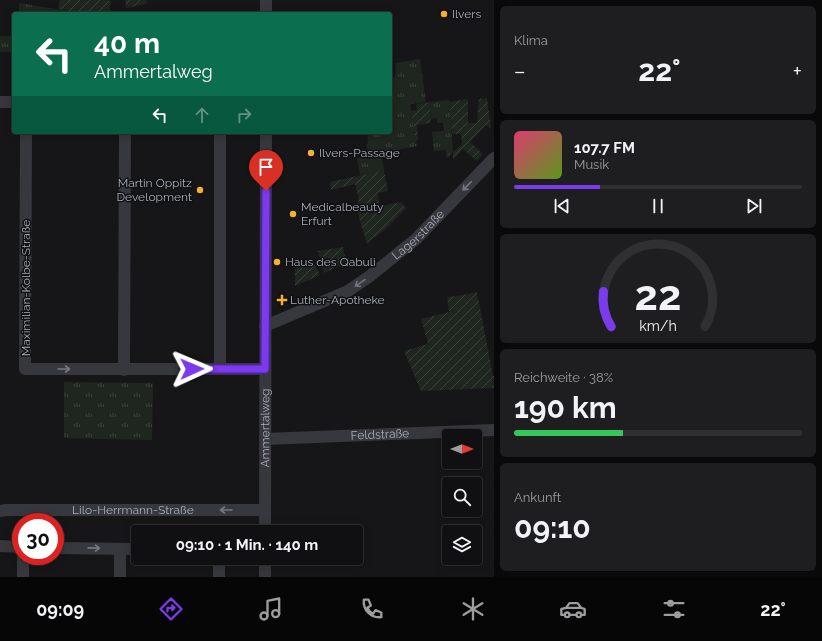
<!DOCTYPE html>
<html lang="de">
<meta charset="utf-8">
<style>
:root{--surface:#101012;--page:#1e1e20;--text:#f1f3f6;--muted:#9c9d9f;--line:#303032;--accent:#7c3aed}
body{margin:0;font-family:Raleway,sans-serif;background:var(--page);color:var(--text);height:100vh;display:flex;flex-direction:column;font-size:15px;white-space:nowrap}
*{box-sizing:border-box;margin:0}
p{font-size:13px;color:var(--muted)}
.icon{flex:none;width:22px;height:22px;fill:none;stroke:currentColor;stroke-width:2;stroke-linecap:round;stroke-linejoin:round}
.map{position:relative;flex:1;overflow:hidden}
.sheet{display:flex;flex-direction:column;gap:6px;padding:6px;background:#09090a;width:328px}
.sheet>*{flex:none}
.top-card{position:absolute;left:12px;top:12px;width:380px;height:122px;border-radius:4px;box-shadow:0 2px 10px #0003,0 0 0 1px var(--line);background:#0b6e4f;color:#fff;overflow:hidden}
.needle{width:26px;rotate:90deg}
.buttons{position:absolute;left:442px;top:429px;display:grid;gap:8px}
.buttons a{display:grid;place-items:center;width:40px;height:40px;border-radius:4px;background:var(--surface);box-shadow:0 2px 10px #0003,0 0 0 1px var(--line);font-size:20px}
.speed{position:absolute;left:12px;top:513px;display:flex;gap:8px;font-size:20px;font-weight:700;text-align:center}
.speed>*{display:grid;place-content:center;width:52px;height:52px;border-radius:50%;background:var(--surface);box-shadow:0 2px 10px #0003,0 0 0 1px var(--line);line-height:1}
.speed .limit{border:6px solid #d22;background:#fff;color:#111}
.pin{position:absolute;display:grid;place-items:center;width:34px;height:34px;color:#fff;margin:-41px -17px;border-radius:50% 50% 50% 0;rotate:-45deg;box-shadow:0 0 4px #0007}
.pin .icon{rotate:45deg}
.me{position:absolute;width:44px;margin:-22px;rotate:89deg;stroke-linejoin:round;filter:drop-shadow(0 0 3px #0008)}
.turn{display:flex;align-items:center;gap:14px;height:84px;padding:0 16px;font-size:18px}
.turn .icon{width:52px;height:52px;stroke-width:2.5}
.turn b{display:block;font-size:28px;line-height:34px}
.lanes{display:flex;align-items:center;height:38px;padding:0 16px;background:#0003;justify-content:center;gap:20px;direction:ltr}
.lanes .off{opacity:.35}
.big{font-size:30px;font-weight:700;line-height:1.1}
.sheet .card{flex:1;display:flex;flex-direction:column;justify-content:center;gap:6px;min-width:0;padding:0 14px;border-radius:6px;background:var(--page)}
.sheet .dial{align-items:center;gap:0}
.dial svg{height:104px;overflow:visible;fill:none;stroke:var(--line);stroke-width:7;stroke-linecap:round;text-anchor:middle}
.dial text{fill:var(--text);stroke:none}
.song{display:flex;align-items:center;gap:12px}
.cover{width:48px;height:48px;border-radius:6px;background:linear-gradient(135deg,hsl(340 70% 55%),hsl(90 70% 35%))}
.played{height:4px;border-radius:2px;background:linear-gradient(90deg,var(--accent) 30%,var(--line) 30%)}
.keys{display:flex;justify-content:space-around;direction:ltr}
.heat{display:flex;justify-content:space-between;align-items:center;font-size:22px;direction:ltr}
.charge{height:6px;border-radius:3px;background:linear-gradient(90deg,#34c759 38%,var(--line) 0)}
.trip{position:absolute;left:131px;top:525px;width:232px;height:40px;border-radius:4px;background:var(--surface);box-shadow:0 2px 10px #0003,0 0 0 1px var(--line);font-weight:700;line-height:40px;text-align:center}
.menu{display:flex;height:64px;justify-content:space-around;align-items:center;background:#060607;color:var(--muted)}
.menu .icon{width:28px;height:28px}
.menu .current{color:var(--accent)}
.menu b{font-size:18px;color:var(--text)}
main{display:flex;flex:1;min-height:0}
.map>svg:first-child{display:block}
.grass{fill:url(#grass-tufts)}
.garden{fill:url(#garden-furrows)}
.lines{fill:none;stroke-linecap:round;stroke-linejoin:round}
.street{stroke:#37383d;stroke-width:12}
.oneway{stroke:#757881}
.route-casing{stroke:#51269a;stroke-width:10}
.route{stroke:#7c3aed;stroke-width:7}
.poi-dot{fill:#f2b134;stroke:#111113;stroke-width:1.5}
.labels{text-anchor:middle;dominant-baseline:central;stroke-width:3;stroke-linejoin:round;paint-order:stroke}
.poi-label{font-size:12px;fill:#a8adb8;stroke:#111113;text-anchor:start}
.street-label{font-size:12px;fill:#a8adb8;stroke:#111113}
</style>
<main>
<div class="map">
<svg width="494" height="577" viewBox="0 0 494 577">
<defs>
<pattern id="grass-tufts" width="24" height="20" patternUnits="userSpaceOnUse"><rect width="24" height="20" fill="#1e261f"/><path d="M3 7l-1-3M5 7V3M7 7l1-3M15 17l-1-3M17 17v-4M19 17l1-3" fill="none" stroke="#3c433d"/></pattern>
<pattern id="garden-furrows" width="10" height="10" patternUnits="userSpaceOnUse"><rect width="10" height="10" fill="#1e261f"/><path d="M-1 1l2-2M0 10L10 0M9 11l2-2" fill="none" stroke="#3c433d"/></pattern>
</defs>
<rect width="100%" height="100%" fill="#161618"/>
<path class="grass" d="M19 3 86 14H19Z
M0 36H14V52H0Z
M420 59 426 102 410 104 417 146 381 153 384 170 360 175 357 158 367 157 368 132H390V84C396 77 396 71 395 63Z
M449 100 453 152 447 158 446 150 434 151 432 132 444 131 443 123H437V118L431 119 430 102Z
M64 382 153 383 152 440 64 438Z"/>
<path class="garden" d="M60 0H105L111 1 109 14H86L58 9Z
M125 0H147L146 4 126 8Z
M487 98 491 129 486 125 470 142 483 154 477 161 463 149 453 160V152L462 144 461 134H452L449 102 468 99V123H477L479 99Z
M430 102 431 123 417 125 418 140 416 141 411 111 417 110 416 104Z
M384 170 388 191 377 193 380 206 401 202 406 208 386 229 367 243 359 218 358 195 355 184 331 190 330 182Z
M343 247 346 263 324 273 318 251Z
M313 262 320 275 295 286V265Z
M477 292 493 376H494V388L421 391 404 351 428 344 421 319 449 312 447 297 463 295Z"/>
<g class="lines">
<g class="street">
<path d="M266 14V0"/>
<path d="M0 102H14"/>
<path d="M26 132 25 369H265"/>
<path id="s1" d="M265 326 348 291 370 276 416 239 494 158"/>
<path d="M220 369V132"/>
<path d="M124 370 125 132"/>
<path id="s2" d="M265 439 494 430"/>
<path id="s3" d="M0 511 6 510H265"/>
<path id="s4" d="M265 532 266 132"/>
<path d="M0 546 21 547"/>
<path d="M55 548 138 549"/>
<path d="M120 549V577"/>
<path d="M23 577V556"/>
<path d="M219 577V558"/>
<path d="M265 577V558"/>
</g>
</g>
<defs><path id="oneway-shaft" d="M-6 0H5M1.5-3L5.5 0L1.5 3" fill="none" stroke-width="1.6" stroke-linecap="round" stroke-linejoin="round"/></defs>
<g class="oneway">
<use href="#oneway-shaft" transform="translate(467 186) rotate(134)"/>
<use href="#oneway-shaft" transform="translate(360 283) rotate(146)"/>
<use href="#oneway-shaft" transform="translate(64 369)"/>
<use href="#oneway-shaft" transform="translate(226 510) rotate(180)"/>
<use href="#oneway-shaft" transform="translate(94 548) rotate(1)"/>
</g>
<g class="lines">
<g class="route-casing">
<path id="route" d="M192 369H265L266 191"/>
</g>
<use href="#route" class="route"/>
</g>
<g class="poi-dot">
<circle cx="444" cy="14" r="4"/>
<circle cx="311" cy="153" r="4"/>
<circle cx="200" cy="190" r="4"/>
<circle cx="293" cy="214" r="4"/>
<circle cx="277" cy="262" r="4"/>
<path d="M280 294h4v4h4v4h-4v4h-4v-4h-4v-4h4z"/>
</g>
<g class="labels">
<g class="poi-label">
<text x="452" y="14">Ilvers</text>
<text x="319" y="153">Ilvers-Passage</text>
<text x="192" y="183" text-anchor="end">Martin Oppitz<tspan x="192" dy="14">Development</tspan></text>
<text x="301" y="207">Medicalbeauty<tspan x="301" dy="14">Erfurt</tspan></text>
<text x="285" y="262">Haus des Qabuli</text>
<text x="290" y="300">Luther-Apotheke</text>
</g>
<g class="street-label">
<text stroke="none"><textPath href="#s1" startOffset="180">Lagerstraße</textPath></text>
<text transform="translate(26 288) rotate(-90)">Maximilian-Kolbe-Straße</text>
<text stroke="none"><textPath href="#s4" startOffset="104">Ammertalweg</textPath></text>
<text stroke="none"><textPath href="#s2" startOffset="115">Feldstraße</textPath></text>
<text stroke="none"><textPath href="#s3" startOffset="133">Lilo-Herrmann-Straße</textPath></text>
</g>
</g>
</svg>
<div class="buttons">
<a><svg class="needle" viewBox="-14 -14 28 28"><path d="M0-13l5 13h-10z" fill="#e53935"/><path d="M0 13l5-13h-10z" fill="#9c9d9f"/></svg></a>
<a><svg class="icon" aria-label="search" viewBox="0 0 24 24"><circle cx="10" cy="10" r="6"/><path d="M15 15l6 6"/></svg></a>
<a><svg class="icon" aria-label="layers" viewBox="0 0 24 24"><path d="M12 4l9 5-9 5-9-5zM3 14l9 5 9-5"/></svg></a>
</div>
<div class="speed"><div class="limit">30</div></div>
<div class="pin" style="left:266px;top:191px;background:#d93025"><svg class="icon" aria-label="arrive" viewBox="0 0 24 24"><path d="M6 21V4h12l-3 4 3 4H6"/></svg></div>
<svg class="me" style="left:192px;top:369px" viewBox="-20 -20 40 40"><path d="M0-17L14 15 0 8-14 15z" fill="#7c3aed" stroke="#fff" stroke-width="4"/></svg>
<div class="trip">09:10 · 1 Min. · 140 m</div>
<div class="top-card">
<div class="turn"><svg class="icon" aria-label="left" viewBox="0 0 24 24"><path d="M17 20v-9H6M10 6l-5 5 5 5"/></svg><div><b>40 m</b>Ammertalweg</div></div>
<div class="lanes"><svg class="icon" aria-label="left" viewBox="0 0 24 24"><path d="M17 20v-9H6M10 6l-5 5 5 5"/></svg><svg class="icon off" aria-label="ahead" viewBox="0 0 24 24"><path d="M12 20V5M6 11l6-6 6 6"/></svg><svg class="icon off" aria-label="right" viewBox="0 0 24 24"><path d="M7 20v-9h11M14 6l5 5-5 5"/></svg></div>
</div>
</div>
<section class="sheet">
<div class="card"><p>Klima</p>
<div class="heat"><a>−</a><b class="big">22°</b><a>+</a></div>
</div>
<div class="card">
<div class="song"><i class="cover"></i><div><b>107.7 FM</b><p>Musik</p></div></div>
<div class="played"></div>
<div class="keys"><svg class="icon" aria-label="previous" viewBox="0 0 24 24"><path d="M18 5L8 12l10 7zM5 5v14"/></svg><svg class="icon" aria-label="pause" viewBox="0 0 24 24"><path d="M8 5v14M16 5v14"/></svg><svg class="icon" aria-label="next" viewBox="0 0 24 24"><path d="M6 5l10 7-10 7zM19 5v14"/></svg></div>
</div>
<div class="card dial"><svg viewBox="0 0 100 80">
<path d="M14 69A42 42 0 1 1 86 69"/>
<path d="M14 69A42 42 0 0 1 8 42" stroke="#7c3aed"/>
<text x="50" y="56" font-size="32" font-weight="700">22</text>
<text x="50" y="72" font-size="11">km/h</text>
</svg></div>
<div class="card"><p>Reichweite · 38%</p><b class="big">190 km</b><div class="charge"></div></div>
<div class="card"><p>Ankunft</p><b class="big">09:10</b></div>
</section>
</main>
<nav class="menu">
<b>09:09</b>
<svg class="icon current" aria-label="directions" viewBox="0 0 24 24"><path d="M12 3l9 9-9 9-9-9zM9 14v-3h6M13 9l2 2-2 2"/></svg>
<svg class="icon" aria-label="music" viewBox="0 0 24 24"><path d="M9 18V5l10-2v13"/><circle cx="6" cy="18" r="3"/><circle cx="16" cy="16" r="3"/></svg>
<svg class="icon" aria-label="phone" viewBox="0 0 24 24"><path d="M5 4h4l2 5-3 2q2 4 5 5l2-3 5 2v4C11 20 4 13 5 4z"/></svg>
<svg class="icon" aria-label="climate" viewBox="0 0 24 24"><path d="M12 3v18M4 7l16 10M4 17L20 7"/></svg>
<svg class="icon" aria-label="car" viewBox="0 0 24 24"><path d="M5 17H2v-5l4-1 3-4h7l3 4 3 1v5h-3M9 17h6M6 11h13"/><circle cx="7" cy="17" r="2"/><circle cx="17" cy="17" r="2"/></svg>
<svg class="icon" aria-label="filters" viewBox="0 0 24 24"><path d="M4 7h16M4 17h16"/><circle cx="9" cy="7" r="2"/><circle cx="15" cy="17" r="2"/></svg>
<b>22°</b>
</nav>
